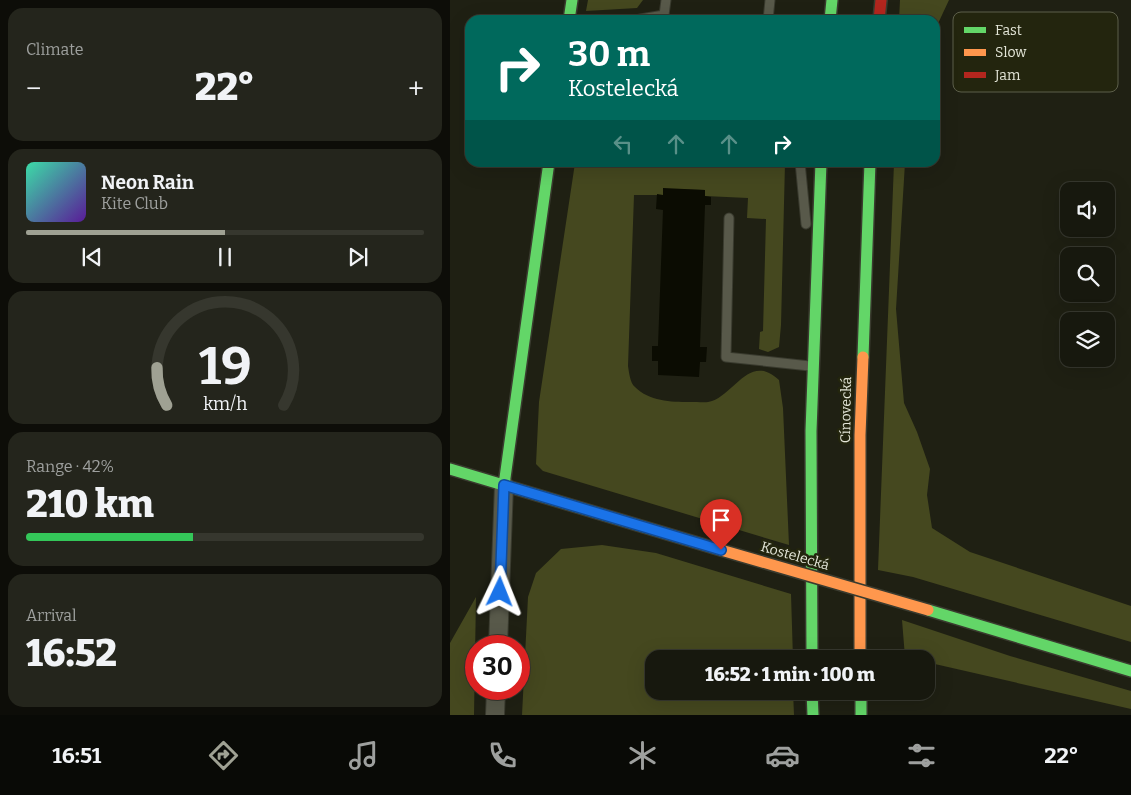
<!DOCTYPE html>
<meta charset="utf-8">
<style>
:root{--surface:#17180e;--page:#24251c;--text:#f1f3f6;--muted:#9ea09e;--line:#36372e;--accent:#9fa193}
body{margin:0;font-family:Bitter,serif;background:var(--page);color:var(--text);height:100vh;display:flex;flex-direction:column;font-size:19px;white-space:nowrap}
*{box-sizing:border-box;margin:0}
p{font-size:16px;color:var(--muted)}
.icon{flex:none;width:28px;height:28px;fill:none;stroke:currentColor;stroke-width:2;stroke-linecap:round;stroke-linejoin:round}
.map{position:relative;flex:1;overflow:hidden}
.details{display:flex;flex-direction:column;gap:8px;padding:8px;background:#0d0d08;width:450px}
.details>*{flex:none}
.hud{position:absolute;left:15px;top:15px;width:475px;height:152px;border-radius:15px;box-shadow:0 5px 20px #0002,0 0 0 1px var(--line);background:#00695c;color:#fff;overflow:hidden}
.fabs{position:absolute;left:610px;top:182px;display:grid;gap:10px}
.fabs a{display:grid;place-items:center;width:55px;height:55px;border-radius:10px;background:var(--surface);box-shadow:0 5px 20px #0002,0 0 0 1px var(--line);font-size:25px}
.speed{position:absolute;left:15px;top:635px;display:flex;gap:10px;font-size:25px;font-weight:700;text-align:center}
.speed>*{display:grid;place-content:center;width:65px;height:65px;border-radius:50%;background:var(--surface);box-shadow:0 5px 20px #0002,0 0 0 1px var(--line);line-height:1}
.speed .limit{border:8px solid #d22;background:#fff;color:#111}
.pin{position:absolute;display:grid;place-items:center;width:42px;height:42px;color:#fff;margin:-51px -21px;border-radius:50% 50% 50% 0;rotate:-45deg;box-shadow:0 0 5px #0007}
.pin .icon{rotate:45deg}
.me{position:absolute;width:55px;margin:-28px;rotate:2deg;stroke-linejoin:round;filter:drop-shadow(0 0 4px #0008)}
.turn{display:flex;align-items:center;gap:18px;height:105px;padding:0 20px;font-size:22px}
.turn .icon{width:65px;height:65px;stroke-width:2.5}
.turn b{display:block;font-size:35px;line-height:42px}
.lanes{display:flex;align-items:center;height:48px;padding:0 20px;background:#0003;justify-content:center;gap:25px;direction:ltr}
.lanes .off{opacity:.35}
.big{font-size:38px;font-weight:800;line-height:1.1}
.details .widget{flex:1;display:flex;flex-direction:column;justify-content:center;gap:8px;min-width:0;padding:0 18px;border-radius:15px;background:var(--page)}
.details .dial{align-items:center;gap:0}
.dial svg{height:130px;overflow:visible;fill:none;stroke:var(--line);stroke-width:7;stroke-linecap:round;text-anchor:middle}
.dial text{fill:var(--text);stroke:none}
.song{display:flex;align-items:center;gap:15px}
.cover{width:60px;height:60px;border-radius:8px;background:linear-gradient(135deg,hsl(160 70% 55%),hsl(270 70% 35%))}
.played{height:5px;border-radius:2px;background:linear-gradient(90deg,var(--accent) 50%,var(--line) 50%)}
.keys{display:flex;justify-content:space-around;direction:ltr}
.heat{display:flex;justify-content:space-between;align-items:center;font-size:28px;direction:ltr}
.charge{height:8px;border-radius:4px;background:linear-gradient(90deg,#34c759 42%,var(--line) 0)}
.trip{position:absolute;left:195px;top:650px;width:290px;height:50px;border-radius:15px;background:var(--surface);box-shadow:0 5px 20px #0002,0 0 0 1px var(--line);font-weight:800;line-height:50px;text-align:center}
.tabs{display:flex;height:80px;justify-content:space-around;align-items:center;background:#090a06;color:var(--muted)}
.tabs .icon{width:35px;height:35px}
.tabs .selected{color:var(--accent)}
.tabs b{font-size:22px;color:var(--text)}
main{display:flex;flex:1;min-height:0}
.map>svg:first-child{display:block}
.green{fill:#45481f}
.water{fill:#0b0c02}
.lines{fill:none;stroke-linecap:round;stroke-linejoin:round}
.lane-casing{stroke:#3a3b2f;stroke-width:11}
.street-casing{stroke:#3a3b2f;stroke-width:20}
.fast-casing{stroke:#3a3b2f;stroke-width:14}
.slow-casing{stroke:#3a3b2f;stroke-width:14}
.jam-casing{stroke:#3a3b2f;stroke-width:14}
.lane{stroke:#58594a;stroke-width:9}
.street{stroke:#58594a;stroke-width:18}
.fast{stroke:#63d668;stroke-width:11}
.slow{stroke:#ff974d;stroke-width:11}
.jam{stroke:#b3261e;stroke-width:11}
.slow-bridge-casing{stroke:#3a3b2f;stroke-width:14;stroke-linecap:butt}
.slow-bridge{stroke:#ff974d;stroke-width:11}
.route-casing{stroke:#114b97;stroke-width:12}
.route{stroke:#1a73e8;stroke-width:9}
.labels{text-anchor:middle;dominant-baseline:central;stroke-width:5;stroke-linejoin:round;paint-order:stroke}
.street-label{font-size:14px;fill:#e4e6d8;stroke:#23250e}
.key{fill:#23250e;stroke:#5d5f4b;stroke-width:1}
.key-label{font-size:14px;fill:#e4e6d8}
</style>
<main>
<section class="details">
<div class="widget"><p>Climate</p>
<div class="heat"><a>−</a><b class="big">22°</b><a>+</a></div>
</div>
<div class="widget">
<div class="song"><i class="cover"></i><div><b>Neon Rain</b><p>Kite Club</p></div></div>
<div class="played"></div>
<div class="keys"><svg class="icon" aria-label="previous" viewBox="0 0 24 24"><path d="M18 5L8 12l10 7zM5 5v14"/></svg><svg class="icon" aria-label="pause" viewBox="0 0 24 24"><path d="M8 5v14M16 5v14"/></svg><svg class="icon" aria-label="next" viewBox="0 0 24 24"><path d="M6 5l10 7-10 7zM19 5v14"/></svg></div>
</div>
<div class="widget dial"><svg viewBox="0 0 100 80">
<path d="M14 69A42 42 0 1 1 86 69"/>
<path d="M14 69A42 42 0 0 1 8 46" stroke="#9fa193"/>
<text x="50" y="56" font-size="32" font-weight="700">19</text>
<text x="50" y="72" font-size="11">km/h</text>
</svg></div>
<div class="widget"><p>Range · 42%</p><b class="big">210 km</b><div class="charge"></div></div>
<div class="widget"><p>Arrival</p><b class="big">16:52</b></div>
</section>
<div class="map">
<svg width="681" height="715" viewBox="0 0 681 715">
<rect width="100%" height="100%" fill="#1f2013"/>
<path class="green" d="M138 0H193L187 8 136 11Z
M450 0H499L485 30V20H449Z
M125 163H335L331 325 329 347 318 352 309 349 310 332 313 331 316 219 297 218 298 198 255 196V190L213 189V195H184L178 366C179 372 180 383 185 387 201 403 226 402 247 402 251 402 257 403 262 401 286 392 300 353 329 380L333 408 339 545 93 471 86 464 89 402Z
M444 163H455L446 309 454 403 467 432 480 469 477 495 482 528 520 552 681 606V642L463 577 428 570Z
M152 545 206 553 341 594 343 659H204V691H343L344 715H72L78 597 86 573 111 549Z
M26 597 24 715H0V643Z
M452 620 560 656 681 691V709L476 662V659L455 657Z"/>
<path class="water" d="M213 188 255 190V196L261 197V205H255L250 347H257L256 362H250L249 377 208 375V361H202V346H208L213 210 206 209 207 194 213 195Z"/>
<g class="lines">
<g class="lane-casing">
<path id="lane" d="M216 0 214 15 217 19
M185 20 214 15
M318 20 320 0
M350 162 356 224
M279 218 276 357 360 366"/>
</g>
<g class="street-casing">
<path id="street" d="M48 646 54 485
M45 715 46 689"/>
</g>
<g class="fast-casing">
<path id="fast" d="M119 20 122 0
M380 20 382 0
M413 357 420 162
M0 469 271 550
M54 485 99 162
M478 610 681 671
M362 659 361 431 371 162
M362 691 363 715
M411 691V715"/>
</g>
<g class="slow-casing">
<path id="slow" d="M410 659V435L413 357"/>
</g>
<g class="jam-casing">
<path id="jam" d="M429 20 431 0"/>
</g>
<use href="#lane" class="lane"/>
<use href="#street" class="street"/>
<use href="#fast" class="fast"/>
<use href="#slow" class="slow"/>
<use href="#jam" class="jam"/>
<g class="slow-bridge-casing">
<path id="slow-bridge" d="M271 550 478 610"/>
</g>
<use href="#slow-bridge" class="slow-bridge"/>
</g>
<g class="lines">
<g class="route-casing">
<path id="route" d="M50 592 54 485 271 550"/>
</g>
<use href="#route" class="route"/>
</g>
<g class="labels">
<g class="street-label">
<text transform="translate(396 410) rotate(-89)">Cínovecká</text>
<text transform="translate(345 556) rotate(16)">Kostelecká</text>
</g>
</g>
<rect x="503" y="12" width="165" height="80" rx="8" class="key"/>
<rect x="514" y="27" width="22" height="6" fill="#63d668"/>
<rect x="514" y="49" width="22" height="7" fill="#ff974d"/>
<rect x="514" y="72" width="22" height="6" fill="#b3261e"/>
<g class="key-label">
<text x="545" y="35">Fast</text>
<text x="545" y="57">Slow</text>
<text x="545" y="80">Jam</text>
</g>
</svg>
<div class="fabs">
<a><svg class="icon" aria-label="sound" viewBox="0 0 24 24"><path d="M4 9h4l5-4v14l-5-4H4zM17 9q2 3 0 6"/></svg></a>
<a><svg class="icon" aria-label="search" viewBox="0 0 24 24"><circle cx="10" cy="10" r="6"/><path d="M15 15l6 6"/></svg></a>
<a><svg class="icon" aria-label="layers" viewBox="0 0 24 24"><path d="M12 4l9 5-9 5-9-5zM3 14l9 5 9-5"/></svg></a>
</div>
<div class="speed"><div class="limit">30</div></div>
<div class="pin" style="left:271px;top:550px;background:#d93025"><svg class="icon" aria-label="arrive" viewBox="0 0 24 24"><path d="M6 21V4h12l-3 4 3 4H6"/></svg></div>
<svg class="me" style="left:50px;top:592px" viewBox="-20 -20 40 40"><path d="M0-17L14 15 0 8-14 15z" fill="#1a73e8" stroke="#fff" stroke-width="4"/></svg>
<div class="trip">16:52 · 1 min · 100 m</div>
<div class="hud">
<div class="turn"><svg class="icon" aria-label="right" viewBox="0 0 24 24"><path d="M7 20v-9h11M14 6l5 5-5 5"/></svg><div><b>30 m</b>Kostelecká</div></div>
<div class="lanes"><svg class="icon off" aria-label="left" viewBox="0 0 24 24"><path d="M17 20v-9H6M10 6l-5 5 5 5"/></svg><svg class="icon off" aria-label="ahead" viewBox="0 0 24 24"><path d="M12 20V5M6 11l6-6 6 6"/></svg><svg class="icon off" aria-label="ahead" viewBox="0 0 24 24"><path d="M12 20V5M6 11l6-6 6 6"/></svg><svg class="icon" aria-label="right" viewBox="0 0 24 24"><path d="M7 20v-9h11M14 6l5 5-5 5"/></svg></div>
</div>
</div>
</main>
<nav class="tabs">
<b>16:51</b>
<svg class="icon selected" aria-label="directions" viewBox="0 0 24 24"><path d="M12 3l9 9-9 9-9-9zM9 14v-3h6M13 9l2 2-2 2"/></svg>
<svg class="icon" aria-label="music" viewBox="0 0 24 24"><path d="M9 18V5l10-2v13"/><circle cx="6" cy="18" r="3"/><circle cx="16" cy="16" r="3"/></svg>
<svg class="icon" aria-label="phone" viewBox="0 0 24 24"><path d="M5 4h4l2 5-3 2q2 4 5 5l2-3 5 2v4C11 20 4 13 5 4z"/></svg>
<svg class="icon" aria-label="climate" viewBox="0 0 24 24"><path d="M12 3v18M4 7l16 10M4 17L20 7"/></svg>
<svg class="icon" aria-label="car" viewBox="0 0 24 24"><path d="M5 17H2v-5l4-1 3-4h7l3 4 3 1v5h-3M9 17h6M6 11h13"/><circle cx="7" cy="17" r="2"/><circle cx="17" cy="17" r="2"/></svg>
<svg class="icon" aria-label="filters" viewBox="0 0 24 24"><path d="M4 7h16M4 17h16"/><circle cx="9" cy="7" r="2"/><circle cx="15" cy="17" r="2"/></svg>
<b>22°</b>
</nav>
